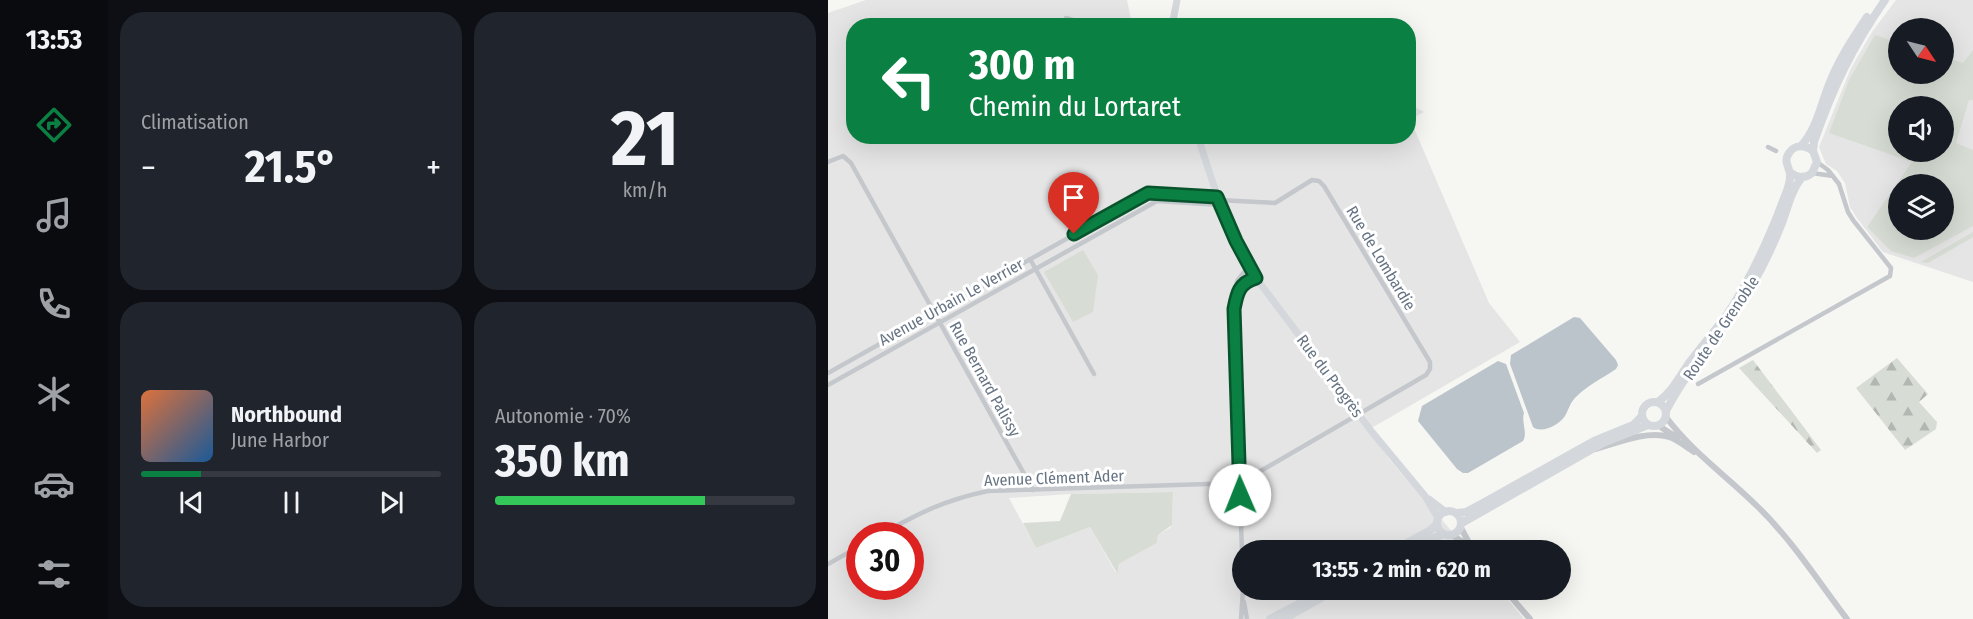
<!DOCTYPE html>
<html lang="fr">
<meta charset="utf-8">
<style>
:root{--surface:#171b24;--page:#20242c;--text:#f1f3f6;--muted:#9ea1a6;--line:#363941;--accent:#0b8043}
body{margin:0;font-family:"Fira Sans Condensed",sans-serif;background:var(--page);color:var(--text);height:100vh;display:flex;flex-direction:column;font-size:22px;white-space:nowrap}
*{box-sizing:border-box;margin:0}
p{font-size:20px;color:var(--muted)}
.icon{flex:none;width:33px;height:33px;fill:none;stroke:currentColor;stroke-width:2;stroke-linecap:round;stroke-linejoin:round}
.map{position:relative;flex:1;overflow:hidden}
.details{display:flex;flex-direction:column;gap:12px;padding:12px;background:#0d0f14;width:720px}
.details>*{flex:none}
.top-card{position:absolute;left:18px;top:18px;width:570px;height:126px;border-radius:24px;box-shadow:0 6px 24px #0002;background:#0b8043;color:#fff;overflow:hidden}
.needle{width:39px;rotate:125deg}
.tools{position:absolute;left:1060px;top:18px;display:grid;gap:12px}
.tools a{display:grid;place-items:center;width:66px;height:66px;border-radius:50%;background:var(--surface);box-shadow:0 6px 24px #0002;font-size:30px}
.speed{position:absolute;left:18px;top:522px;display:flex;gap:12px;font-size:30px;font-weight:700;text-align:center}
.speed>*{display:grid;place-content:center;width:78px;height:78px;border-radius:50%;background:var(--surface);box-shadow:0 6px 24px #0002;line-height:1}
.speed .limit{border:9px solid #d22;background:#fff;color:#111}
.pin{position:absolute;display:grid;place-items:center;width:51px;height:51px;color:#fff;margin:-62px -26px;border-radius:50% 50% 50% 0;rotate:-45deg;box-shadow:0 0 6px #0007}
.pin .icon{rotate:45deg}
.me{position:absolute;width:66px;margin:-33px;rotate:359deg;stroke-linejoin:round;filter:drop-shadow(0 0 4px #0008)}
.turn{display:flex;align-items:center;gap:21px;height:126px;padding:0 24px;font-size:27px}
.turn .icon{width:78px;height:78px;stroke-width:2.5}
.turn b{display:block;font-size:42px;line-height:51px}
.big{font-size:45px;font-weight:700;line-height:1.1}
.details .card{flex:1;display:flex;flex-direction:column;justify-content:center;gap:9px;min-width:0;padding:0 21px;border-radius:24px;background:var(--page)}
.details .dial{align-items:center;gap:0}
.dial b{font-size:78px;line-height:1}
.song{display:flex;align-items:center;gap:18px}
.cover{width:72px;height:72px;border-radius:9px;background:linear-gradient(135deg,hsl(20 70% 55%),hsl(210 70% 35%))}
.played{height:6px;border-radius:3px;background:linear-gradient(90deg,var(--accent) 20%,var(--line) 20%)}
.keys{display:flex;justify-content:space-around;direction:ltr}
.heat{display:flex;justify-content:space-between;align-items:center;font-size:33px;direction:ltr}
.charge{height:9px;border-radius:4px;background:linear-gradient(90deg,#34c759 70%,var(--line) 0)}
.details .tiles{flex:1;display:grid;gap:12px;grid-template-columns:repeat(2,1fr)}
.trip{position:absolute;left:404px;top:540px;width:339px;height:60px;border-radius:30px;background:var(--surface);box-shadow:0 6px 24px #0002;font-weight:700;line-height:60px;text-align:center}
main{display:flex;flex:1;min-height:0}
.menu{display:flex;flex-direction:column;width:108px;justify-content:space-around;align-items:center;background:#090b0e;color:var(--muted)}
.menu .icon{width:42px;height:42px}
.menu .selected{color:var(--accent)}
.menu b{font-size:27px;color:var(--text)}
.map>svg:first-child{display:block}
.built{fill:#e4e5e4;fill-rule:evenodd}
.grass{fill:#d7ddd4;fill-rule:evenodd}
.forest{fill:url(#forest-firs)}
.water{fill:#bbc4ca}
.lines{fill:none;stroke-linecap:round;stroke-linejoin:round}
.minor{stroke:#c4c7cb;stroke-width:4.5}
.tertiary{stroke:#c4c7cb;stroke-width:6}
.secondary{stroke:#d4d8dc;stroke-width:7}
.primary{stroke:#d4d8dc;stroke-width:8}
.route-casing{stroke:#07532c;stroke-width:15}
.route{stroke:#0b8043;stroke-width:10}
.labels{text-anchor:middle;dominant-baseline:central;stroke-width:6;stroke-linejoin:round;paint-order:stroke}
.street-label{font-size:16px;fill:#667383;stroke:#fff}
</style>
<main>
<nav class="menu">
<b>13:53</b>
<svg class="icon selected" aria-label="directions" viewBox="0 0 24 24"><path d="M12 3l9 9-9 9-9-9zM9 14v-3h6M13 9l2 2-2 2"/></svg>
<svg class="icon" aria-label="music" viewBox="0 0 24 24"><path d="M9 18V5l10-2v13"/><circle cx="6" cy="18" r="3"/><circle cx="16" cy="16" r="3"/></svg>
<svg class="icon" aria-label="phone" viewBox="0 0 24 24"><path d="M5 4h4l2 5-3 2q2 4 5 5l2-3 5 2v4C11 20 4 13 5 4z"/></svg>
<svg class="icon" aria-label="climate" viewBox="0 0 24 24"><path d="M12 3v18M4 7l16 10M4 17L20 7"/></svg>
<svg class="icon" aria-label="car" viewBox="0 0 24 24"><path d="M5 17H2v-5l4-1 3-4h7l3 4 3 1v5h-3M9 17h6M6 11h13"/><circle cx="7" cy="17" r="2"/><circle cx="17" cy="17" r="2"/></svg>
<svg class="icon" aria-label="filters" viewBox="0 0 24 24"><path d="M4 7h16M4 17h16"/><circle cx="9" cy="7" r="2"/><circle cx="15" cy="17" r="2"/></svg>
</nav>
<section class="details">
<div class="tiles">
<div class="card"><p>Climatisation</p>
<div class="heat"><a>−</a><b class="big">21.5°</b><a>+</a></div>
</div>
<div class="card dial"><b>21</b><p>km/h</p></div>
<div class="card">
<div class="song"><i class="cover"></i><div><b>Northbound</b><p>June Harbor</p></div></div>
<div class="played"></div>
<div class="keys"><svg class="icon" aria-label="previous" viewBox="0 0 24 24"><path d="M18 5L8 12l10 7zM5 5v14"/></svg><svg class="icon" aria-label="pause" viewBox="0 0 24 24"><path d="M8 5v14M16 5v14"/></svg><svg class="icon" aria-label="next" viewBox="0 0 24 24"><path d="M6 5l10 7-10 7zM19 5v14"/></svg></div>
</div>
<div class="card"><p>Autonomie · 70%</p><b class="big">350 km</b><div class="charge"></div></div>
</div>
</section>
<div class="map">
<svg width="1145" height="619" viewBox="0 0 1145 619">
<defs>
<pattern id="forest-firs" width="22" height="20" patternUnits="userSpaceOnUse" patternTransform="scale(1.5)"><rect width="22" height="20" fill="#d7ddd4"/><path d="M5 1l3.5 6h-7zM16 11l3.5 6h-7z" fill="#b2b8b1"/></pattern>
</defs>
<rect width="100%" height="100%" fill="#f6f6f3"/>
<path class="built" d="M38 0H299L304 25 26 26V136H580L581 104 596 112 582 119 661 303 692 342 540 430 561 459 640 550H414V590H672L696 619H0V13ZM345 492 344 525 342 528 330 535 329 543 291 564 288 573 262 527 208 548 181 498 243 494ZM32 536H82V586H32Z
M1068 0H1145V282L1055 252 1029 218 1022 207 1017 183 1009 171 998 164 991 147 1023 68 1044 32ZM1071 28H1116V74H1071ZM1071 106H1116V152H1071ZM1071 184H1116V230H1071Z"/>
<path class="grass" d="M1047 35 1071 43V74H1116V57L1135 63 1145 50V100H1141L1128 143 1145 150V226L1086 258 1063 251 1039 227 1084 162 1001 133 1021 80ZM1071 106H1116V152H1071ZM1071 184H1116V230H1071Z
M1145 232V237L1100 263 1093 262Z
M255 250 270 275 265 312 245 322 216 272Z
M345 492 344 525 330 535 329 543 291 564 289 573 262 527 208 548 195 523 232 521 243 494Z"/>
<path class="forest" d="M1069 358 1100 394 1091 402 1109 422 1108 429 1077 450 1028 388Z
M925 360 993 450 989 453 911 368Z"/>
<path class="water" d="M746 317 752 318 788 360 790 365 788 369C775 378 760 385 749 396 742 402 741 409 737 416 731 425 714 434 705 427L682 364 683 355Z
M670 361 678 364 696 413C693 422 700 433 695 441L640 473H635L629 469 590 421 594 406Z"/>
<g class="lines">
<path class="minor" d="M238 18 265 26
M940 147 948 151
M0 162 15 156 23 163 205 490
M984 173 1005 176
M202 259 266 374
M408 301C409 288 416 282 428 278
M0 373 320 193 389 197
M870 384 1062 276 1063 268 1025 220 1020 212 1011 184 1000 170 989 162
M0 385 329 201 392 205
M50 536C89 514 116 500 160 491L412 483 598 375 602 369V362L496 186 491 181 484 180 447 203 390 200
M414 552 405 301 409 281 421 266
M0 564 32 546
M416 602 419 619
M413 619 415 590"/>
<path class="tertiary" d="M838 417C864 452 900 477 930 507 964 540 990 581 1019 619
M831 426 850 438
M768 449C789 443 819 430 841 437 850 440 858 447 866 452
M633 528 645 550
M624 535 641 546
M677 590 702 619"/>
<path class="secondary" d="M344 26 349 0
M370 136C385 186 401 234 428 278L544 432 597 496 610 518
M601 499 618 512"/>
<path class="primary" d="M973 146C989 129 993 103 1002 82 1011 59 1025 38 1039 17
M985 151 986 142C1005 87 1024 48 1057 0
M814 414a12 12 0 1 1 24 0a12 12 0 1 1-24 0Z
M830 402C844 392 851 377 861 363 873 347 886 332 898 316 922 280 940 241 955 201 958 193 963 183 962 174 961 166 955 161 961 153 967 144 977 145 985 151L989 162 984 173C977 179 969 178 962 172
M838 411C862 364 900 327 926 282 937 263 946 243 954 223 960 207 963 191 974 177
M609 523a12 12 0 1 1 24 0a12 12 0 1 1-24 0Z
M629 513 638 512 653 504 766 441 805 425 814 416
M634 523 775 443 820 425
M566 550 601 531 609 524
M578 550 615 534
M442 619 497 590
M456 619 507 590"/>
</g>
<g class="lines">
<g class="route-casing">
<path id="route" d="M246 234 320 193 389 197 408 241 428 278C411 283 409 293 406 309L412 495"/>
</g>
<use href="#route" class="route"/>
</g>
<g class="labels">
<g class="street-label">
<text transform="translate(553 258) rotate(59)">Rue de Lombardie</text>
<text transform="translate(123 302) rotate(-29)">Avenue Urbain Le Verrier</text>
<text transform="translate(893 328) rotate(-56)">Route de Grenoble</text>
<text transform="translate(502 376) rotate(53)">Rue du Progrès</text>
<text transform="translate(157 379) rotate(61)">Rue Bernard Palissy</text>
<text transform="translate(226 478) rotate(-2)">Avenue Clément Ader</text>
</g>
</g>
</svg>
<div class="tools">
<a><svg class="needle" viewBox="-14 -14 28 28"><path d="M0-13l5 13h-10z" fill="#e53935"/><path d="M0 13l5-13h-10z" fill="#9ea1a6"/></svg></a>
<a><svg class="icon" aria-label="sound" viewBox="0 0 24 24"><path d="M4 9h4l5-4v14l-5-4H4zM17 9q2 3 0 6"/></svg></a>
<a><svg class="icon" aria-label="layers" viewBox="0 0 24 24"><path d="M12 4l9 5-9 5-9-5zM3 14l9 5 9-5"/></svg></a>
</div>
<div class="speed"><div class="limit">30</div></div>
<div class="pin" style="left:246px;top:234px;background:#d93025"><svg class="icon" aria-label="arrive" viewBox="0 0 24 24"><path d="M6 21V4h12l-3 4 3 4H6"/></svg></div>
<svg class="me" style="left:412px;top:495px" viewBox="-20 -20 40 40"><circle r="19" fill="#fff"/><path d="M0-13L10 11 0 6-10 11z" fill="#0b8043"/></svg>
<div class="trip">13:55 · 2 min · 620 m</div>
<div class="top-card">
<div class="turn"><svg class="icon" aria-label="left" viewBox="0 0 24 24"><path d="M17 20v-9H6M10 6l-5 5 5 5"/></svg><div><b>300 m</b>Chemin du Lortaret</div></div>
</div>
</div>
</main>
